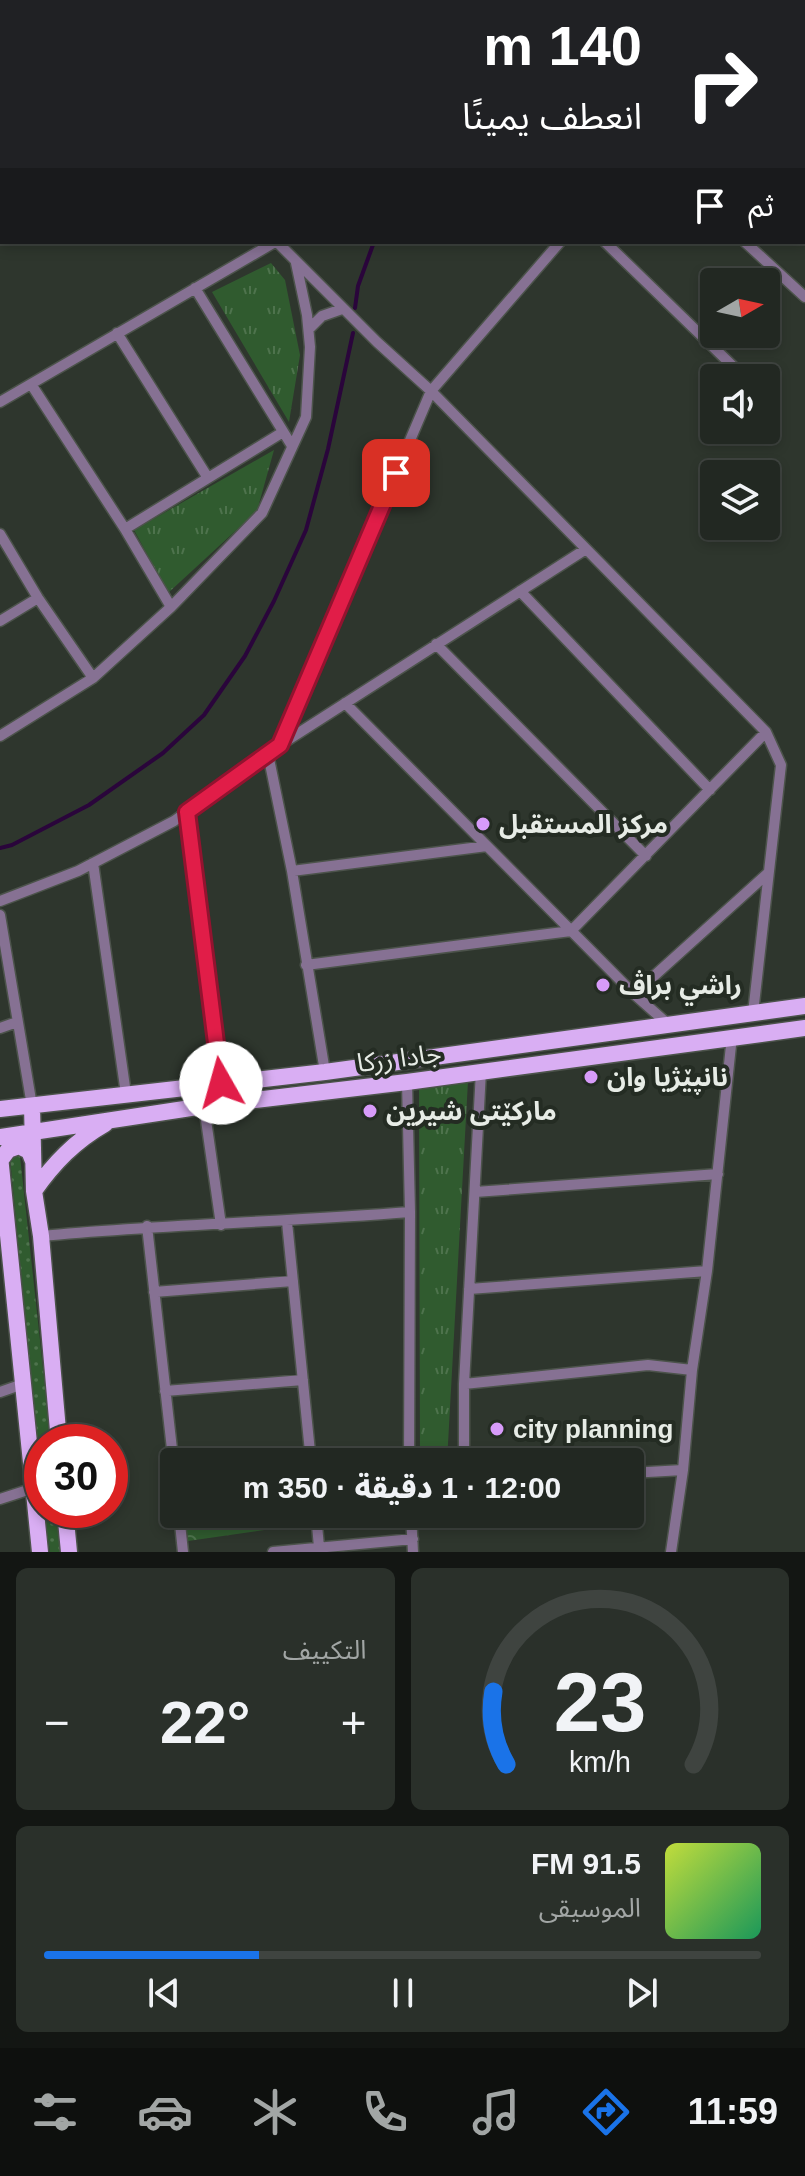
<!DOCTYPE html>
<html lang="ar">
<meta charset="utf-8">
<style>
:root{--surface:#222822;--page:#2a302a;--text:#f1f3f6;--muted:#a2a6a5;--line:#3f4440;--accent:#1a73e8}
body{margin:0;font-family:Arial,"Noto Sans Arabic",sans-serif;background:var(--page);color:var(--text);direction:rtl;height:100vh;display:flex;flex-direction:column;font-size:30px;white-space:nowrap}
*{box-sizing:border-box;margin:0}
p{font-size:26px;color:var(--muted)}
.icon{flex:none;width:44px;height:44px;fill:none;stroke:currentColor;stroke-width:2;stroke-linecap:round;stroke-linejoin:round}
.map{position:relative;height:1552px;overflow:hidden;direction:ltr}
.sheet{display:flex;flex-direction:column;gap:16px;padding:16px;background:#131613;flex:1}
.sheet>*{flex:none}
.guide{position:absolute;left:0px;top:0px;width:806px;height:244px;box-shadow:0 4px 12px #0003,0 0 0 2px var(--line);direction:rtl;background:#202124;color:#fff;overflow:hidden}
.needle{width:52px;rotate:81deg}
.controls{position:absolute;left:700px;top:268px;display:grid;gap:16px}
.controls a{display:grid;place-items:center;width:80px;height:80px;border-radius:8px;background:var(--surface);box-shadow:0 4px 12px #0003,0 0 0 2px var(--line);font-size:40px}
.speed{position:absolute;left:24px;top:1424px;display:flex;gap:16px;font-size:40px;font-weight:700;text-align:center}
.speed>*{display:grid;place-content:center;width:104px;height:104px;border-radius:50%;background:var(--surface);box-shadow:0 4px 12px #0003,0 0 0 2px var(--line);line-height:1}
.speed .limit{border:12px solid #d22;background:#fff;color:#111}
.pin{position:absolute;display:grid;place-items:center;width:68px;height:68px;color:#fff;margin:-34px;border-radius:16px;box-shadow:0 4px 12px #0006}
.me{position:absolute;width:88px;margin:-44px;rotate:353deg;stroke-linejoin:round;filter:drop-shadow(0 0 6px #0008)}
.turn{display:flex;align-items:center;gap:28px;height:168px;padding:0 32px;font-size:36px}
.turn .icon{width:104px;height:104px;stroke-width:2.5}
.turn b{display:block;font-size:56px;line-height:68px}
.then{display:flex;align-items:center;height:76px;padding:0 32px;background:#0003;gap:16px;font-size:30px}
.big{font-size:60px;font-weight:800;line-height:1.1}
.sheet .tile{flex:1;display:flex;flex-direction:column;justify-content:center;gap:12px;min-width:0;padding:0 28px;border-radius:12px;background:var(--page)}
.sheet .dial{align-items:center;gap:0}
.dial svg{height:208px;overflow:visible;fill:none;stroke:var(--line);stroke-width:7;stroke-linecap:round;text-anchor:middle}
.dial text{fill:var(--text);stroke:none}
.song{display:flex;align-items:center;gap:24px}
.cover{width:96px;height:96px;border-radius:12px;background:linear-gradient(135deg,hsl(70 70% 55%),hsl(150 70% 35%))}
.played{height:8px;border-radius:4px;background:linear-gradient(90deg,var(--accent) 30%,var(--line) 30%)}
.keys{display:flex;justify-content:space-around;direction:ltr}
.heat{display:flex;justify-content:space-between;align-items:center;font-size:44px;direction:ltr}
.sheet .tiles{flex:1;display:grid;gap:16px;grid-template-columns:1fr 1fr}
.tile:last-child{grid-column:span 2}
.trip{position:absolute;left:160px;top:1448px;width:484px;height:80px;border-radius:8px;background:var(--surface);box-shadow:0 4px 12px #0003,0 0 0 2px var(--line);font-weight:800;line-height:80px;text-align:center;direction:rtl}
.tabs{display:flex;height:128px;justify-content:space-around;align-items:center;background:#0e100e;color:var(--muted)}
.tabs .icon{width:56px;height:56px}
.tabs .current{color:var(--accent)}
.tabs b{font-size:36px;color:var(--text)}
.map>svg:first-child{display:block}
.grass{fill:url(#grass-tufts)}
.park{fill:url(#park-crowns)}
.garden{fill:url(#garden-dots)}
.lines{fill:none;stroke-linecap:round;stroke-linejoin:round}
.stream{stroke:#2a053b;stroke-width:4}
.minor-casing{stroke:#4c534b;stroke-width:13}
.primary-casing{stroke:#4c534b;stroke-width:19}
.minor{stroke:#867193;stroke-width:10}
.primary{stroke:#d9aef3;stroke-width:16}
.route-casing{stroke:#92132f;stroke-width:20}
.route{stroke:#e11d48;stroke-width:14}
.poi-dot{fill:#d79bf9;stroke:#242c23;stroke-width:3}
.labels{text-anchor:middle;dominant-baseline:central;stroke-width:8;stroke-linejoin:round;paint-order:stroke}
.poi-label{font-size:26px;font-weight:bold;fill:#e7ece6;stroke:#242c23;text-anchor:start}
.street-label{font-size:26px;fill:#e7ece6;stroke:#242c23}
</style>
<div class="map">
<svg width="805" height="1552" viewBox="0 0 805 1552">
<defs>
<pattern id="grass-tufts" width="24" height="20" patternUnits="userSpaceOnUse" patternTransform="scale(2)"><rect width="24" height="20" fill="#305b2f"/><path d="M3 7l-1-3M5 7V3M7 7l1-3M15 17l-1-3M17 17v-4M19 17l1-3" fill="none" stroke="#4e734d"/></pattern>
<pattern id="park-crowns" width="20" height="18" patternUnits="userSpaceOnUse" patternTransform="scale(2)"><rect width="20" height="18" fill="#305b2f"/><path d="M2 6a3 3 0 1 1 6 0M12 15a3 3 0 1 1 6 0" fill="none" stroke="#4e734d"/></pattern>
<pattern id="garden-dots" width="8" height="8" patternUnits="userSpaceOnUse" patternTransform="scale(2)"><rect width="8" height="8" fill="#305b2f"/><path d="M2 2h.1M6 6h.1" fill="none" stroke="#4e734d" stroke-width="1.8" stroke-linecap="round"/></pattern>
</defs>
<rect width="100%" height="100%" fill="#2e362d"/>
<path class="grass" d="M271 263 285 280 300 355 289 422 212 292Z
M274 450 257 511 168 593 134 530Z
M468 1081 447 1462H420L419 1088Z"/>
<path class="park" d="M185 1514H299V1525L188 1541Z"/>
<path class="garden" d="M15 1154 20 1156 51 1442H42V1493L10 1158Z
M44 1510H58L63 1552H50Z"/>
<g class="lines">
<path class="stream" d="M554 2 556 0
M355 308 358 286 374 242
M0 848 12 845 89 805 163 753 204 715 245 656 274 601 306 530 328 449 353 333"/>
<g class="minor-casing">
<path id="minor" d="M279 2 281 0
M645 2 646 0
M804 5 805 4
M804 155 805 156
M277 242 377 342 431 391 766 732 781 765 753 1013
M605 242 744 377
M745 242 805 297
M195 288 292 446
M309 329 322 316 342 309
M117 333 208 478
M31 384 125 529 171 607
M0 402 275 242
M125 529 283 432
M0 534 38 598 93 678
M520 591 710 790
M0 621 38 598
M436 644 646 856
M345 703 634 994 669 1025
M0 736 93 678 171 607 262 513 306 417 310 347 307 315 296 263
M281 743 431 391 560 242
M268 754 292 871 325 1072
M187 812 221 1083
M93 863 126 1094
M292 871 487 846
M0 901 78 871 174 821 280 745 586 549
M0 915 32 1106
M306 965 571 931 766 732
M634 994 767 874
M0 1028 17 1022
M407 1082 410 1212 409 1462
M204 1106 221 1225
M475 1192 718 1174
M287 1222 311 1462
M147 1226 174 1467
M41 1236C164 1224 287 1222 410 1212
M469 1289 707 1271
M154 1292 293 1281
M464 1384 648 1365 692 1370
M165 1391 303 1380
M0 1392 23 1384
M464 1462V1384L481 1071
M630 1473 683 1470
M0 1499 34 1488
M179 1514 183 1552
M316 1514 319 1547
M411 1514 413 1552
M273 1552 413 1539
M671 1552 683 1470 692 1370 707 1271 732 1036"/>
</g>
<g class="primary-casing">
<path id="primary" d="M32 1106 34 1191 41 1236 59 1442
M0 1109 325 1072 805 1006
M0 1137 204 1106 407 1082 805 1028
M0 1156 40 1552
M0 1161 8 1150 19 1146 29 1151 33 1161
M34 1191C54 1163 75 1141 105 1124
M65 1510 69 1552"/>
</g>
<use href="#minor" class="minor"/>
<use href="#primary" class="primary"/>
</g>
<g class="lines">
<g class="route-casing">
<path id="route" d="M221 1083 187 812 280 745 396 473"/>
</g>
<use href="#route" class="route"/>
</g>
<g class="poi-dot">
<circle cx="483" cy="824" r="8"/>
<circle cx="603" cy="985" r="8"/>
<circle cx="591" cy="1077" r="8"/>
<circle cx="370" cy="1111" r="8"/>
<circle cx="497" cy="1429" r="8"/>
</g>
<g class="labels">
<g class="poi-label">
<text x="499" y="824">مركز المستقبل</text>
<text x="619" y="985">راشي براڤ</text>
<text x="607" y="1077">نانپێژیا وان</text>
<text x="386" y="1111">مارکێتی شیرین</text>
<text x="513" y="1429">city planning</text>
</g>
<g class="street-label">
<text transform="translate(399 1058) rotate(-7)">جادا زرکا</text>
</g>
</g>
</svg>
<div class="controls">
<a><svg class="needle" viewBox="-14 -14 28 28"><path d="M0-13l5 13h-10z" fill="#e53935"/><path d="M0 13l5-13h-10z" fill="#a2a6a5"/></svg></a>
<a><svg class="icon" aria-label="sound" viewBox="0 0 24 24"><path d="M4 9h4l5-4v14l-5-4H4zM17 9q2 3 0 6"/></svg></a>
<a><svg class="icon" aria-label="layers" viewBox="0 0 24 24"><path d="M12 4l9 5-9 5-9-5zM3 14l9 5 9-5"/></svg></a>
</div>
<div class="speed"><div class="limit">30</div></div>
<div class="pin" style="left:396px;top:473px;background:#d93025"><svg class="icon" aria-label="arrive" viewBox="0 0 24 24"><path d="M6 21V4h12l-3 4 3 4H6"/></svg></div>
<svg class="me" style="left:221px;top:1083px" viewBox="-20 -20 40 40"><circle r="19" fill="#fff"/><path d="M0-13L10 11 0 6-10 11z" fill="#e11d48"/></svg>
<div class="trip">12:00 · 1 دقيقة · 350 m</div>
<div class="guide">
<div class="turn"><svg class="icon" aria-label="right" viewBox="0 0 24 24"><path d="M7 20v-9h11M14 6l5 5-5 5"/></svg><div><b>140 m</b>انعطف يمينًا</div></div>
<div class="then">ثم<svg class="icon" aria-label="arrive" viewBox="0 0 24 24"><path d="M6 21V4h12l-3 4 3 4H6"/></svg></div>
</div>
</div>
<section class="sheet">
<div class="tiles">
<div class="tile dial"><svg viewBox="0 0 100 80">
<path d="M14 69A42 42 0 1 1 86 69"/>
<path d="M14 69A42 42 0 0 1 9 41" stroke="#1a73e8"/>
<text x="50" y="56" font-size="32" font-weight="700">23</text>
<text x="50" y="72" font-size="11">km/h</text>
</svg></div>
<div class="tile"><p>التكييف</p>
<div class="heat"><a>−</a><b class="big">22°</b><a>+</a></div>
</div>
<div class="tile">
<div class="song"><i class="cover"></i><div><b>91.5 FM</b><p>الموسيقى</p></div></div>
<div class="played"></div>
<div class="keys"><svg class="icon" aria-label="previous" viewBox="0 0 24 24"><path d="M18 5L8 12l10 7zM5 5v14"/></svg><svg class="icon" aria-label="pause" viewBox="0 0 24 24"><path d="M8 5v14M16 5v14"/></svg><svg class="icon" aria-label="next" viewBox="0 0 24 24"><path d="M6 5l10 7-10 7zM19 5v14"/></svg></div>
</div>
</div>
</section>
<nav class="tabs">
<b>11:59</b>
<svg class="icon current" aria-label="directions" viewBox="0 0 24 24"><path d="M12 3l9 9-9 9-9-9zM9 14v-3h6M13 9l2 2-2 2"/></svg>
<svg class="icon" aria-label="music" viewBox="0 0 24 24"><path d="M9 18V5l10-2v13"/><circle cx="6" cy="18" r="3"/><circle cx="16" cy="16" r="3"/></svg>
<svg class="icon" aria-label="phone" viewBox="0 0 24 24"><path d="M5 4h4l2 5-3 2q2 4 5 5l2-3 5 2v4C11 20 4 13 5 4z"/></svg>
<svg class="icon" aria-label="climate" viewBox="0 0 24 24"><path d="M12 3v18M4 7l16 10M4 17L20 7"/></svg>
<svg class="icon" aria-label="car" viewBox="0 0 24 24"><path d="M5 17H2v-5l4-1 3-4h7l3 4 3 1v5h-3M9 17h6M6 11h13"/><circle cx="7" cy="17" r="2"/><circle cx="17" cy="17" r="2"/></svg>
<svg class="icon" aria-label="filters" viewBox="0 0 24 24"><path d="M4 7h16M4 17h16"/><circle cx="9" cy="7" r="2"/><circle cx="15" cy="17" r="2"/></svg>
</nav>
